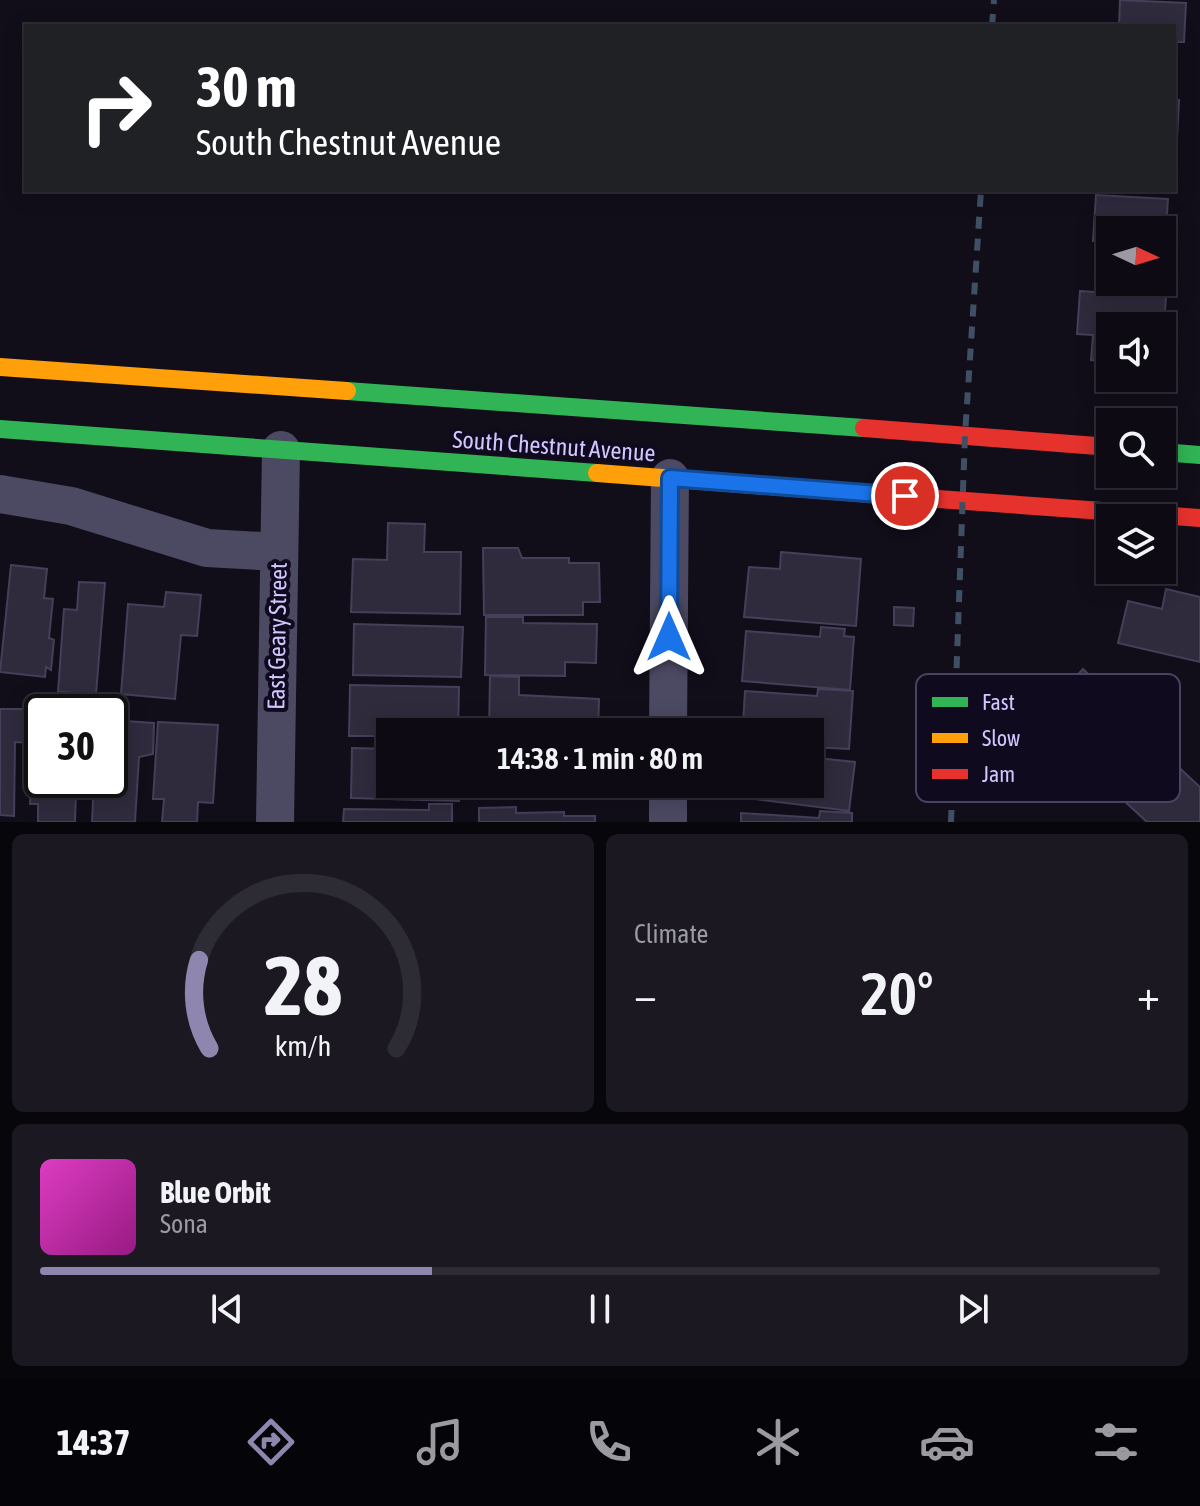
<!DOCTYPE html>
<meta charset="utf-8">
<style>
:root{--surface:#0d0a14;--page:#1b1822;--text:#f1f3f6;--muted:#9a9aa0;--line:#2d2b34;--accent:#8e86af}
body{margin:0;font-family:"Asap Condensed",sans-serif;background:var(--page);color:var(--text);height:100vh;display:flex;flex-direction:column;font-size:30px;white-space:nowrap}
*{box-sizing:border-box;margin:0}
p{font-size:26px;color:var(--muted)}
.icon{flex:none;width:44px;height:44px;fill:none;stroke:currentColor;stroke-width:2;stroke-linecap:round;stroke-linejoin:round}
.map{position:relative;height:822px;overflow:hidden}
.side{display:flex;flex-direction:column;gap:12px;padding:12px;background:#07060b;flex:1}
.side>*{flex:none}
.hud{position:absolute;left:24px;top:24px;width:1152px;height:168px;border-radius:0px;box-shadow:0 4px 20px #0003,0 0 0 2px var(--line);background:#202124;color:#fff;overflow:hidden}
.needle{width:52px;rotate:94deg}
.controls{position:absolute;left:1096px;top:216px;display:grid;gap:16px}
.controls a{display:grid;place-items:center;width:80px;height:80px;border-radius:0px;background:var(--surface);box-shadow:0 4px 20px #0003,0 0 0 2px var(--line);font-size:40px}
.speed{position:absolute;left:24px;top:694px;display:flex;gap:16px;font-size:40px;font-weight:700;text-align:center}
.speed>*{display:grid;place-content:center;width:104px;height:104px;border-radius:50%;background:var(--surface);box-shadow:0 4px 20px #0003,0 0 0 2px var(--line);line-height:1}
.speed .limit{border:4px solid #111;border-radius:12px;background:#fff;color:#111}
.pin{position:absolute;display:grid;place-items:center;width:68px;height:68px;color:#fff;margin:-34px;border:4px solid #fff;border-radius:50%;box-shadow:0 2px 8px #0007}
.me{position:absolute;width:88px;margin:-44px;rotate:0deg;stroke-linejoin:round;filter:drop-shadow(0 0 6px #0008)}
.turn{display:flex;align-items:center;gap:28px;height:168px;padding:0 40px;font-size:36px}
.turn .icon{width:104px;height:104px;stroke-width:2.5}
.turn b{display:block;font-size:56px;line-height:68px}
.big{font-size:60px;font-weight:600;line-height:1.1}
.side .widget{flex:1;display:flex;flex-direction:column;justify-content:center;gap:12px;min-width:0;padding:0 28px;border-radius:12px;background:var(--page)}
.side .dial{align-items:center;gap:0}
.dial svg{height:208px;overflow:visible;fill:none;stroke:var(--line);stroke-width:7;stroke-linecap:round;text-anchor:middle}
.dial text{fill:var(--text);stroke:none}
.song{display:flex;align-items:center;gap:24px}
.cover{width:96px;height:96px;border-radius:12px;background:linear-gradient(135deg,hsl(310 70% 55%),hsl(310 70% 35%))}
.played{height:8px;border-radius:4px;background:linear-gradient(90deg,var(--accent) 35%,var(--line) 35%)}
.keys{display:flex;justify-content:space-around;direction:ltr}
.heat{display:flex;justify-content:space-between;align-items:center;font-size:44px;direction:ltr}
.side .tiles{flex:1;display:grid;gap:12px;grid-template-columns:1fr 1fr}
.widget:last-child{grid-column:span 2}
.trip{position:absolute;left:376px;top:718px;width:448px;height:80px;border-radius:0px;background:var(--surface);box-shadow:0 4px 20px #0003,0 0 0 2px var(--line);font-weight:600;line-height:80px;text-align:center}
.tabs{display:flex;height:128px;justify-content:space-around;align-items:center;background:#050408;color:var(--muted)}
.tabs .icon{width:56px;height:56px}
.tabs .selected{color:var(--accent)}
.tabs b{font-size:36px;color:var(--text)}
.map>svg:first-child{display:block}
.building{fill:#2f2b3d;stroke:#453f59;stroke-width:2}
.lines{fill:none;stroke-linecap:round;stroke-linejoin:round}
.street{stroke:#4c4963;stroke-width:38}
.fast{stroke:#30b455;stroke-width:18}
.slow{stroke:#ff9f0a;stroke-width:18}
.jam{stroke:#e5322d;stroke-width:18}
.rail{stroke:#3f5065;stroke-width:6;stroke-dasharray:12 10;stroke-linecap:butt}
.route-casing{stroke:#114b97;stroke-width:20}
.route{stroke:#1a73e8;stroke-width:14}
.labels{text-anchor:middle;dominant-baseline:central;stroke-width:8;stroke-linejoin:round;paint-order:stroke}
.street-label{font-size:24px;fill:#d1c7ff;stroke:#0f0a1e}
.key{fill:#0f0a1e;stroke:#494362;stroke-width:2}
.key-label{font-size:22px;fill:#d1c7ff}
</style>
<div class="map">
<svg width="1200" height="822" viewBox="0 0 1200 822">
<rect width="100%" height="100%" fill="#110e1a"/>
<path class="building" d="M1120 0 1186 3 1184 42H1177L1175 79 1174 26H1119Z
M1174 99 1179 100 1177 139 1174 140Z
M1096 195 1168 199 1165 244H1170L1167 283 1154 282H1162V230H1110V242L1093 241Z
M1080 291 1166 297 1163 337 1162 326H1110V362L1091 360 1093 335 1077 334Z
M388 523 425 524 424 552H461L460 614 351 612 353 559 387 560Z
M483 548H518L522 558H569V563H599L600 602H583V615H484Z
M781 552 861 559 856 626 744 617 749 567 780 569Z
M11 565 47 569 44 598 53 599 49 638 54 640 51 670 46 667 45 677 0 672Z
M79 582 105 583 96 694 58 692 64 609 77 610Z
M1166 589 1200 597V662L1118 643 1128 601 1162 609Z
M166 592 201 595 197 636 181 635 175 699 121 694 128 604 164 607Z
M894 607 914 608 913 626 894 625Z
M486 617H523V623L597 624 596 663 565 662V676L485 675Z
M354 624 463 627 461 677 353 675Z
M821 627 845 629 844 636 854 637 850 690 742 681 746 631 820 637Z
M1083 669 1120 704 1116 709 1200 787V822H1147L1057 739 1076 719 1055 699Z
M490 676 519 677V695L599 699 598 732H489Z
M350 685 459 687 458 732H390V736H349Z
M818 689 853 691 849 749 810 747V732H762L763 725 743 724 745 691 817 696Z
M0 709H32V743L15 742 14 816 0 815Z
M36 716 42 717V780H67L66 791H76L75 822H38V804H30L32 743Z
M110 720 154 723 153 754 139 757 135 822H92L94 780H110Z
M158 722 218 725 213 803 198 802 197 822H162L164 799H153Z
M352 748 390 749V784H460L459 801 351 798Z
M817 758 855 762 849 811 739 797 741 784H810V765L816 766Z
M486 784H596V798H486Z
M429 804H452V822H343L344 809 429 810Z
M516 807V813L564 812V816H595V822H479V808Z
M820 811 852 813V822H741V813L819 818Z"/>
<g class="lines">
<path class="street" d="M0 494 71 506 207 548 278 552
M668 732 670 478
M275 822 281 450
M668 822V784"/>
<path class="fast" d="M347 391 864 428
M0 429 597 473
M1162 452 1200 455"/>
<path class="slow" d="M0 367 347 391
M597 473 938 499"/>
<path class="jam" d="M864 428 1110 447
M938 499 1200 518"/>
<path class="rail" d="M992 26 994 0
M951 822 965 435 981 190"/>
</g>
<g class="lines">
<g class="route-casing">
<path id="route" d="M669 637 670 478 905 496"/>
</g>
<use href="#route" class="route"/>
</g>
<g class="labels">
<g class="street-label">
<text transform="translate(554 446) rotate(4)">South Chestnut Avenue</text>
<text transform="translate(277 636) rotate(-89)">East Geary Street</text>
</g>
</g>
<rect x="916" y="674" width="264" height="128" rx="12" class="key"/>
<rect x="932" y="697" width="36" height="10" fill="#30b455"/>
<rect x="932" y="733" width="36" height="10" fill="#ff9f0a"/>
<rect x="932" y="769" width="36" height="10" fill="#e5322d"/>
<g class="key-label">
<text x="982" y="710">Fast</text>
<text x="982" y="746">Slow</text>
<text x="982" y="782">Jam</text>
</g>
</svg>
<div class="controls">
<a><svg class="needle" viewBox="-14 -14 28 28"><path d="M0-13l5 13h-10z" fill="#e53935"/><path d="M0 13l5-13h-10z" fill="#9a9aa0"/></svg></a>
<a><svg class="icon" aria-label="sound" viewBox="0 0 24 24"><path d="M4 9h4l5-4v14l-5-4H4zM17 9q2 3 0 6"/></svg></a>
<a><svg class="icon" aria-label="search" viewBox="0 0 24 24"><circle cx="10" cy="10" r="6"/><path d="M15 15l6 6"/></svg></a>
<a><svg class="icon" aria-label="layers" viewBox="0 0 24 24"><path d="M12 4l9 5-9 5-9-5zM3 14l9 5 9-5"/></svg></a>
</div>
<div class="speed"><div class="limit">30</div></div>
<div class="pin" style="left:905px;top:496px;background:#d93025"><svg class="icon" aria-label="arrive" viewBox="0 0 24 24"><path d="M6 21V4h12l-3 4 3 4H6"/></svg></div>
<svg class="me" style="left:669px;top:637px" viewBox="-20 -20 40 40"><path d="M0-17L14 15 0 8-14 15z" fill="#1a73e8" stroke="#fff" stroke-width="4"/></svg>
<div class="trip">14:38 · 1 min · 80 m</div>
<div class="hud">
<div class="turn"><svg class="icon" aria-label="right" viewBox="0 0 24 24"><path d="M7 20v-9h11M14 6l5 5-5 5"/></svg><div><b>30 m</b>South Chestnut Avenue</div></div>
</div>
</div>
<section class="side">
<div class="tiles">
<div class="widget dial"><svg viewBox="0 0 100 80">
<path d="M14 69A42 42 0 1 1 86 69"/>
<path d="M14 69A42 42 0 0 1 10 35" stroke="#8e86af"/>
<text x="50" y="56" font-size="32" font-weight="700">28</text>
<text x="50" y="72" font-size="11">km/h</text>
</svg></div>
<div class="widget"><p>Climate</p>
<div class="heat"><a>−</a><b class="big">20°</b><a>+</a></div>
</div>
<div class="widget">
<div class="song"><i class="cover"></i><div><b>Blue Orbit</b><p>Sona</p></div></div>
<div class="played"></div>
<div class="keys"><svg class="icon" aria-label="previous" viewBox="0 0 24 24"><path d="M18 5L8 12l10 7zM5 5v14"/></svg><svg class="icon" aria-label="pause" viewBox="0 0 24 24"><path d="M8 5v14M16 5v14"/></svg><svg class="icon" aria-label="next" viewBox="0 0 24 24"><path d="M6 5l10 7-10 7zM19 5v14"/></svg></div>
</div>
</div>
</section>
<nav class="tabs">
<b>14:37</b>
<svg class="icon selected" aria-label="directions" viewBox="0 0 24 24"><path d="M12 3l9 9-9 9-9-9zM9 14v-3h6M13 9l2 2-2 2"/></svg>
<svg class="icon" aria-label="music" viewBox="0 0 24 24"><path d="M9 18V5l10-2v13"/><circle cx="6" cy="18" r="3"/><circle cx="16" cy="16" r="3"/></svg>
<svg class="icon" aria-label="phone" viewBox="0 0 24 24"><path d="M5 4h4l2 5-3 2q2 4 5 5l2-3 5 2v4C11 20 4 13 5 4z"/></svg>
<svg class="icon" aria-label="climate" viewBox="0 0 24 24"><path d="M12 3v18M4 7l16 10M4 17L20 7"/></svg>
<svg class="icon" aria-label="car" viewBox="0 0 24 24"><path d="M5 17H2v-5l4-1 3-4h7l3 4 3 1v5h-3M9 17h6M6 11h13"/><circle cx="7" cy="17" r="2"/><circle cx="17" cy="17" r="2"/></svg>
<svg class="icon" aria-label="filters" viewBox="0 0 24 24"><path d="M4 7h16M4 17h16"/><circle cx="9" cy="7" r="2"/><circle cx="15" cy="17" r="2"/></svg>
</nav>
